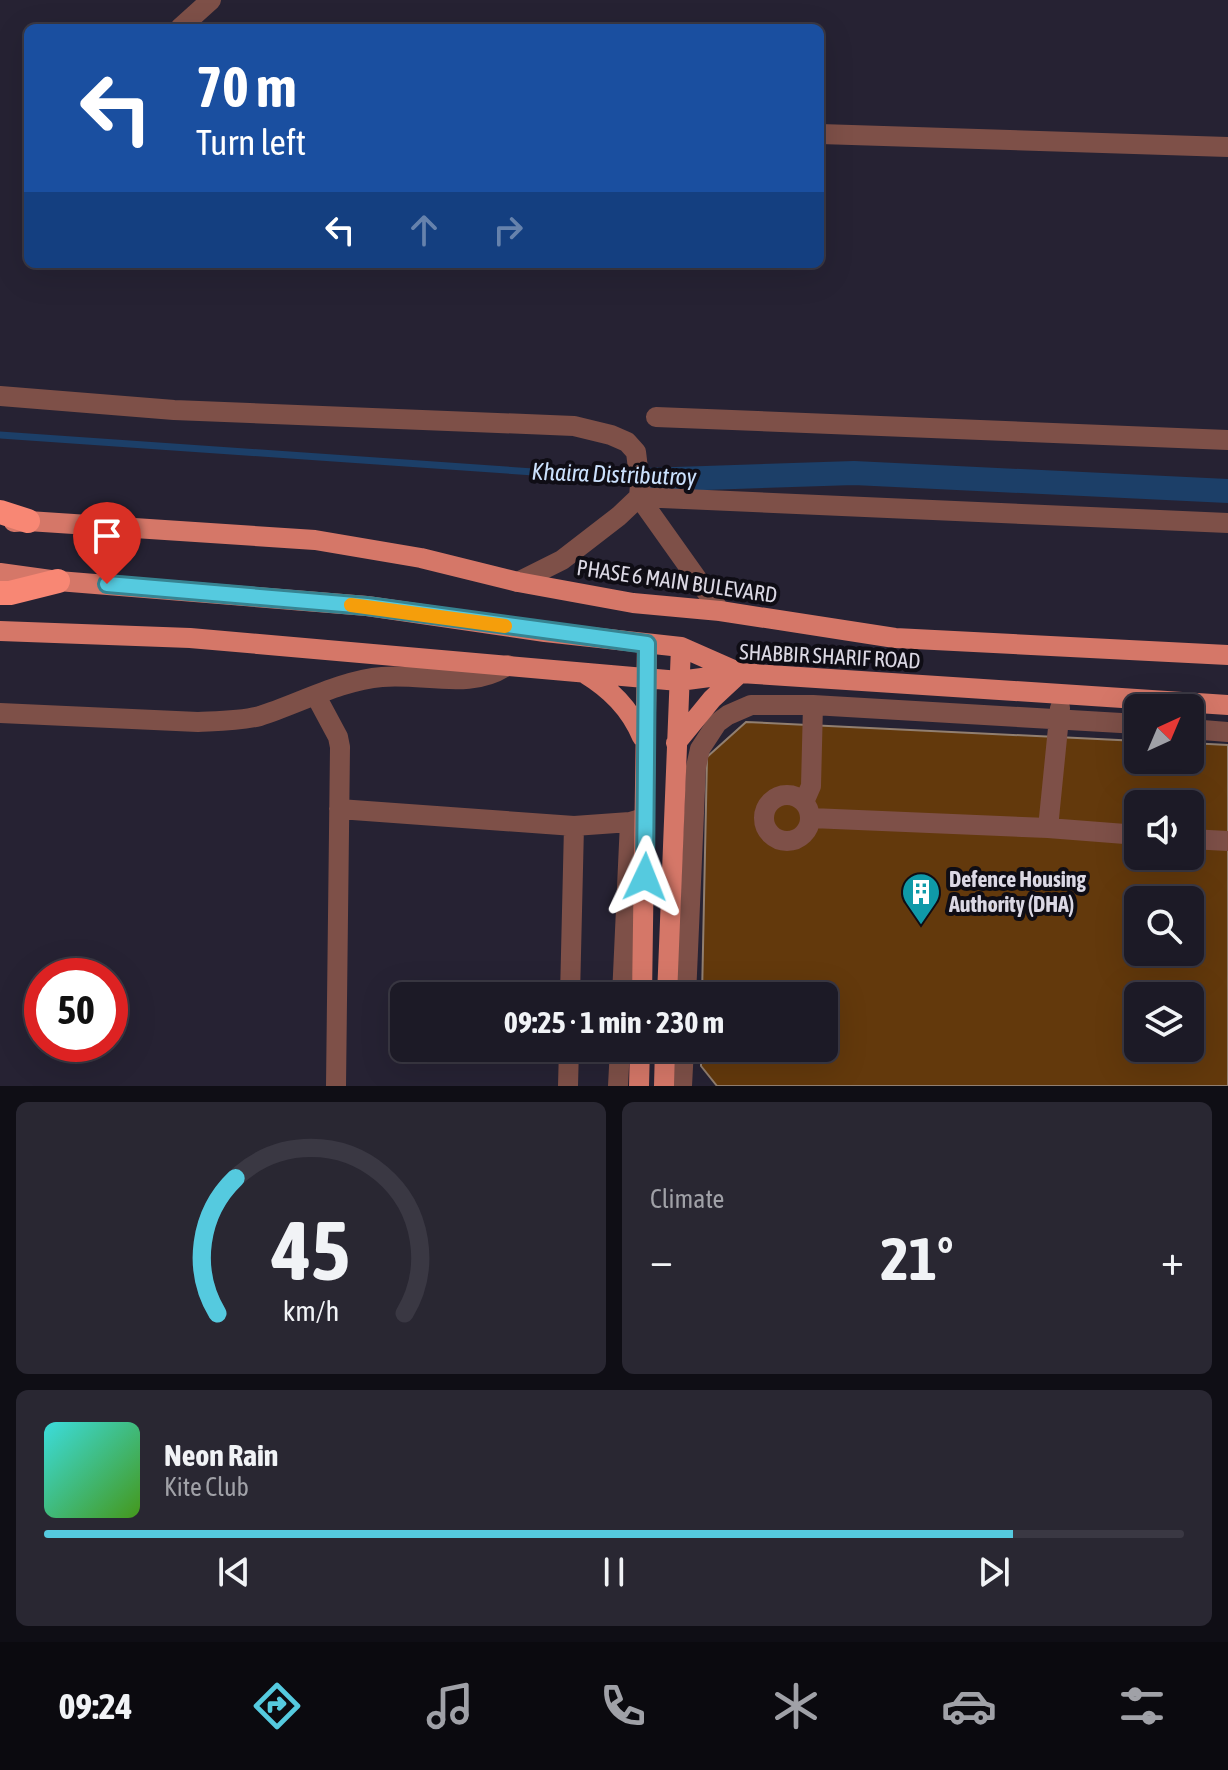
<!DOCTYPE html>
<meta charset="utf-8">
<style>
:root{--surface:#1c1a26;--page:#292732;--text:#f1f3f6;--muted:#a0a1a7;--line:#3a3843;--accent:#55cadf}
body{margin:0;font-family:"Asap Condensed",sans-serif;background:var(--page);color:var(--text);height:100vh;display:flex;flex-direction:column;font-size:30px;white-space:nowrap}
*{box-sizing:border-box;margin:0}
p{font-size:26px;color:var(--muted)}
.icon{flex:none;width:44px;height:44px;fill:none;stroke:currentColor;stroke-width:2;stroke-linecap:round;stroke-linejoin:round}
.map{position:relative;height:1086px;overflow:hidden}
.sheet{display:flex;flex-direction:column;gap:16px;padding:16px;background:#0f0e15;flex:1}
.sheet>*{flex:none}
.hud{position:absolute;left:24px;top:24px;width:800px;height:244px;border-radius:12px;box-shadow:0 8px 32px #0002,0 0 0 2px var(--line);background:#1a4fa0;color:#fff;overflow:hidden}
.needle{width:52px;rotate:44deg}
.fabs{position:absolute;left:1124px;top:694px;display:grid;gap:16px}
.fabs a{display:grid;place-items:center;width:80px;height:80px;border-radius:12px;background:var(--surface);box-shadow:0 8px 32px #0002,0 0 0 2px var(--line);font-size:40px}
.speed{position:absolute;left:24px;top:958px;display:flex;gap:16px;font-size:40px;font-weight:700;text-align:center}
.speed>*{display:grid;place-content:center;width:104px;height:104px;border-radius:50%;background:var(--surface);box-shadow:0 8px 32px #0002,0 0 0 2px var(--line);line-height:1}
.speed .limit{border:12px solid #d22;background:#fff;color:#111}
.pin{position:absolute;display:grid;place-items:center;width:68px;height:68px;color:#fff;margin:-82px -34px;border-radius:50% 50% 50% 0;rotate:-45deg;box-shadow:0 0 8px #0007}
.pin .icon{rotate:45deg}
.me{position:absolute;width:88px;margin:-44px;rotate:2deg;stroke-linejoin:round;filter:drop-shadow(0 0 6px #0008)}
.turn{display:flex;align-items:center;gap:28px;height:168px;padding:0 40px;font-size:36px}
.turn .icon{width:104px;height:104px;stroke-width:2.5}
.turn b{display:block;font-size:56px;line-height:68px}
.lanes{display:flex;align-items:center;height:76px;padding:0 40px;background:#0003;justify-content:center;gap:40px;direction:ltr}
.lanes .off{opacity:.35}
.big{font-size:60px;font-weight:700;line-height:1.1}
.sheet .tile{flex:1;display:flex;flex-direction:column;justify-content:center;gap:12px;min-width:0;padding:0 28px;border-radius:12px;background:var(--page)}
.sheet .dial{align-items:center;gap:0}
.dial svg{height:208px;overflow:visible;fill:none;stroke:var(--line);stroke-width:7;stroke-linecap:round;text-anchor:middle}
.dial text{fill:var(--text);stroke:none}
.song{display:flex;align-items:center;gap:24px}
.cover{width:96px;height:96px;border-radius:12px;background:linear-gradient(135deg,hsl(180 70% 55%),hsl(100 70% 35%))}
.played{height:8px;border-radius:4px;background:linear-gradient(90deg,var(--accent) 85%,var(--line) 85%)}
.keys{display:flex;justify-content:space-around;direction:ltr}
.heat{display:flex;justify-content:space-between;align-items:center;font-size:44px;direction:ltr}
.sheet .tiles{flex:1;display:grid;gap:16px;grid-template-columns:1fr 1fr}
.tile:last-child{grid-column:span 2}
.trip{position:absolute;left:390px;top:982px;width:448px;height:80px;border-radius:12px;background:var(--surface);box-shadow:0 8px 32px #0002,0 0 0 2px var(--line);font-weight:700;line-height:80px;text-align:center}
.tab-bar{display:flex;height:128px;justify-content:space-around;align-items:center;background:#0b0a0f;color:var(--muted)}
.tab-bar .icon{width:56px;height:56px}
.tab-bar .current{color:var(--accent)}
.tab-bar b{font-size:36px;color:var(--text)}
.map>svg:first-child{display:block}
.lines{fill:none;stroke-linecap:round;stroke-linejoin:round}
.stream{stroke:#1c3f68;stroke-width:7}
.canal{stroke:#1c3f68;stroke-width:24}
.building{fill:#63390c;stroke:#927f70;stroke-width:2;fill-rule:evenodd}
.minor{stroke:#7e5048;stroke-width:20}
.major{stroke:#d57768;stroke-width:20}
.highway{stroke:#f88774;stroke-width:24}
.route-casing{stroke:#378391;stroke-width:20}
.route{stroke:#55cadf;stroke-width:14}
.slow{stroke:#f59e0b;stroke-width:14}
.labels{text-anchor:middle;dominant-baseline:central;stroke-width:8;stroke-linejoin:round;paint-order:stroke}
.street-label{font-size:22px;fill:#dbd8e4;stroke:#0f0d15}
.poi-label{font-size:22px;font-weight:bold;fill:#dbd8e4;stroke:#0f0d15;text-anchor:start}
.water-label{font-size:24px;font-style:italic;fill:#cbe1fd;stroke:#0f0d15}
</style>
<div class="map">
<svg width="1228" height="1086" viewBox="0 0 1228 1086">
<rect width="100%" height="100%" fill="#262233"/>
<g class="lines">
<path class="stream" d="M0 435 636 479"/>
<path class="canal" d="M646 480 854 473 1228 491"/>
</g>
<path class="building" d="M746 722 1138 741V760H1190V743L1228 745V1086H717L701 1066V1048H824V996H702L707 757ZM1138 804H1190V856H1138ZM1138 900H1190V952H1138ZM1138 996H1190V1048H1138Z"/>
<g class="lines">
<path class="minor" d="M180 28 211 0
M820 134 1228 147
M0 396 174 410 574 426 611 435 627 442 636 452 640 485 639 497 619 516 562 560 518 582
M656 417 1228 440
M639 497 1228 523
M639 497 720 611
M316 696 338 737 340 747 336 1086
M0 713 198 722C219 721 240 721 260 716 298 704 342 680 382 677 425 673 471 691 508 665
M1190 729 1228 732
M764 818a23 23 0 1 1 46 0a23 23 0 1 1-46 0Z
M804 802 811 786 813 705
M339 809 574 826
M811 818 1048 828 1138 835
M1048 828 1060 708
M1190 839 1228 841
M570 996 574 826 630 822
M622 996 630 822 640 819
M686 996 696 767 700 749 717 723 728 715 751 705H813L1138 724
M568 1086 569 1048
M618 1086 620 1048
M682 1086 684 1048"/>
<path class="major" d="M14 522 28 521 315 540 421 558 518 582 633 603 720 611 895 638 1228 655
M0 573 58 581 367 606 545 632 681 647 740 673
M0 631 190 638 679 681 740 673 1228 705
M584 673C610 689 630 708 642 737
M676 743 712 699 740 673
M642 996 647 644
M667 996 681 647
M639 1086 640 1048
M664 1086 665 1048"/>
<path class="highway" d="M0 512 28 521
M0 593H10L58 581"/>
</g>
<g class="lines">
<g class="route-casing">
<path id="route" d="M107 584 367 606 647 644 645 877"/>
</g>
<use href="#route" class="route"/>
<path class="slow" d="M351 605 505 626"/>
</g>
<defs>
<g id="building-pin" transform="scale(2)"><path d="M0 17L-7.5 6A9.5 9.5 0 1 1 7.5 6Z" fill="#0f9aa8" stroke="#0f0d15"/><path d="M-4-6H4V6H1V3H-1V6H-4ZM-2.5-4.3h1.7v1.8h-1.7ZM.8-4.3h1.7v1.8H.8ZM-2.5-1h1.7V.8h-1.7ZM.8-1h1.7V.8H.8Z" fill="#fff"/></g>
</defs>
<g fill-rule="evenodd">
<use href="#building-pin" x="921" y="892"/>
</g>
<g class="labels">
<g class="street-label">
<text transform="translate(677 581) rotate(8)">PHASE 6 MAIN BULEVARD</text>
<text transform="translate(830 656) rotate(3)">SHABBIR SHARIF ROAD</text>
</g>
<g class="poi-label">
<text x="949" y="879">Defence Housing<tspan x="949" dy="25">Authority (DHA)</tspan></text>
</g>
<g class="water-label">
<text transform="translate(614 474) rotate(2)">Khaira Distributroy</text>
</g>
</g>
</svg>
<div class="fabs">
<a><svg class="needle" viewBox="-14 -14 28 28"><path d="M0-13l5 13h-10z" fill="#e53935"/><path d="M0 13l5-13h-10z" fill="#a0a1a7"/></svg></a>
<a><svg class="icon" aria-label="sound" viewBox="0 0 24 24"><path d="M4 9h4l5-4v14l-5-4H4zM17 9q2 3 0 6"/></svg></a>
<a><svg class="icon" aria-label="search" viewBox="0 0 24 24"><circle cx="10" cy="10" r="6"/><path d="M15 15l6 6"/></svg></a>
<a><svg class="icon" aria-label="layers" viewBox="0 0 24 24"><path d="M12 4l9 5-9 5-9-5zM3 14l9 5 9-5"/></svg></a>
</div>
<div class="speed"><div class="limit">50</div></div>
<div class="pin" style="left:107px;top:584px;background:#d93025"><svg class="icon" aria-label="arrive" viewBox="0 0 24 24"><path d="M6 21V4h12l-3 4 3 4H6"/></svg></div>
<svg class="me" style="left:645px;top:877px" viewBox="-20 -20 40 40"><path d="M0-17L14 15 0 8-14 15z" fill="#55cadf" stroke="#fff" stroke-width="4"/></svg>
<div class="trip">09:25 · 1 min · 230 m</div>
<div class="hud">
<div class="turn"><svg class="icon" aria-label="left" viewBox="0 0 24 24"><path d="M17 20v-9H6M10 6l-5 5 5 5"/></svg><div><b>70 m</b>Turn left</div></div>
<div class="lanes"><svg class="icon" aria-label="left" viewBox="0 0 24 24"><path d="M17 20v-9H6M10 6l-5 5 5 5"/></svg><svg class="icon off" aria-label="ahead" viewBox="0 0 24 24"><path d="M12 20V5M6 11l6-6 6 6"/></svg><svg class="icon off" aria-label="right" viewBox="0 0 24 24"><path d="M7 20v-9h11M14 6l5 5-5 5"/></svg></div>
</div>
</div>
<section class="sheet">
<div class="tiles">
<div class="tile dial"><svg viewBox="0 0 100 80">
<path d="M14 69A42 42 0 1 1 86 69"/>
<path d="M14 69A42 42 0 0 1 21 17" stroke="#55cadf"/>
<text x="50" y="56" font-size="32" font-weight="700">45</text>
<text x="50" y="72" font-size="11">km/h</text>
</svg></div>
<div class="tile"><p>Climate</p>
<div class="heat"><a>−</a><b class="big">21°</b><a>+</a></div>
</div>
<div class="tile">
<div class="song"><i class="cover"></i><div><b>Neon Rain</b><p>Kite Club</p></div></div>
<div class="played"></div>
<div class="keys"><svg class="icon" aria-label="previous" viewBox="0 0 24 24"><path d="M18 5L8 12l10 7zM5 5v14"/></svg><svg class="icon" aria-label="pause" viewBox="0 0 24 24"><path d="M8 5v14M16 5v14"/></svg><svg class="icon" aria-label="next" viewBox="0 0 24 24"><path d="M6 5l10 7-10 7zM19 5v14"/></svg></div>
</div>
</div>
</section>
<nav class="tab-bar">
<b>09:24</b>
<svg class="icon current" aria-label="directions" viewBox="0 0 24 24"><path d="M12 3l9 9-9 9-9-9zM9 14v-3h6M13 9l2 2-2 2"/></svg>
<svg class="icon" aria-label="music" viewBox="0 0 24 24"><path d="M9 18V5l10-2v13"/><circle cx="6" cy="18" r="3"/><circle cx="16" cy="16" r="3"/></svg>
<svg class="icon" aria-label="phone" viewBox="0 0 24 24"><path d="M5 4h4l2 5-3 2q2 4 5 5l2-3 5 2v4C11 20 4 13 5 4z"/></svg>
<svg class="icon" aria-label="climate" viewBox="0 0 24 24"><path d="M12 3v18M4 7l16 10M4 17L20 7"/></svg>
<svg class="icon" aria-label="car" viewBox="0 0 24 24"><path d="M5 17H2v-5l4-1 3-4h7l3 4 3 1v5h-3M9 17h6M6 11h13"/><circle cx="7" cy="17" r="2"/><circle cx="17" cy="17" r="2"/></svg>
<svg class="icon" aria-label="filters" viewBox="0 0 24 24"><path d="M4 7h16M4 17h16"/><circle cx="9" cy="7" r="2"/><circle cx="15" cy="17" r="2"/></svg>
</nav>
